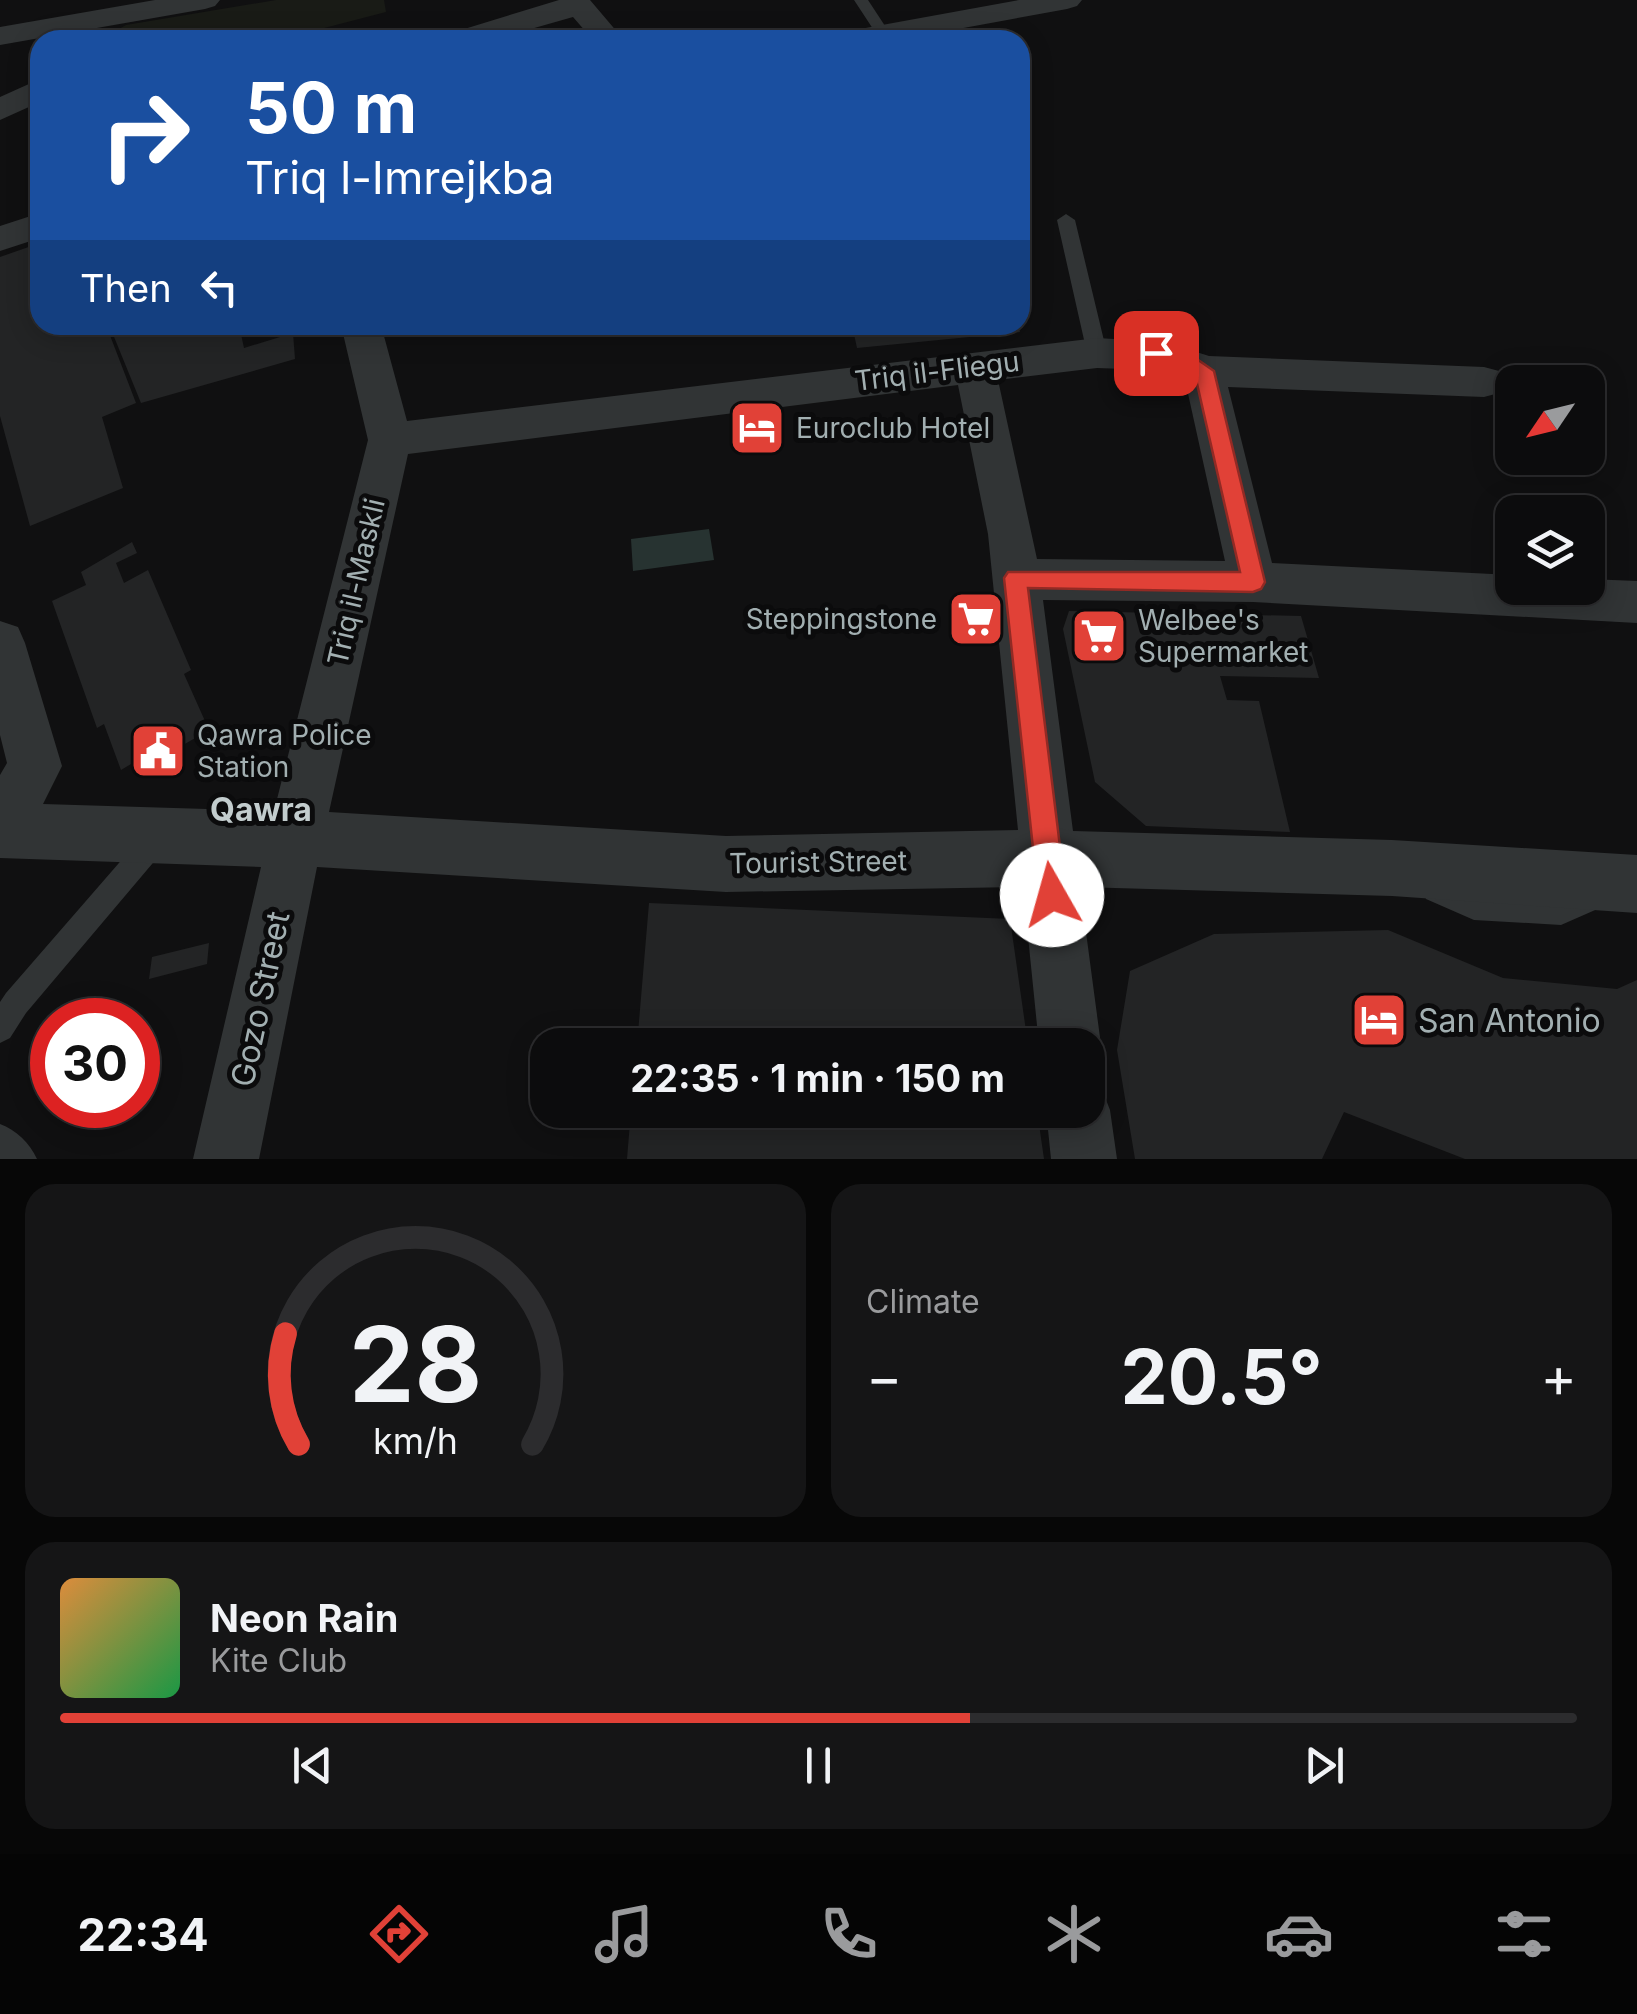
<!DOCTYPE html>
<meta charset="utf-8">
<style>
:root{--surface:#0c0c0d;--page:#151516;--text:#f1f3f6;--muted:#9a9b9d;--line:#2c2c2e;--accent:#e14137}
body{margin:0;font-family:Inter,sans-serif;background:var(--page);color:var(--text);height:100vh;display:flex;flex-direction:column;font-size:38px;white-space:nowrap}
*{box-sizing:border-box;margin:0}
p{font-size:32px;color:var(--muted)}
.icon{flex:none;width:55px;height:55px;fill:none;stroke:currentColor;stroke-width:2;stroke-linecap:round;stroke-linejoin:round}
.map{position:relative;height:1159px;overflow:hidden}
.panel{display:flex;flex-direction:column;gap:25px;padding:25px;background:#070707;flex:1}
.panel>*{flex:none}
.banner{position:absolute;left:30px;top:30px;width:1000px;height:305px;border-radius:30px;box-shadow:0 5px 25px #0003,0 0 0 2px var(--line);background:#1a4fa0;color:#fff;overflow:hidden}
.needle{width:65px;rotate:235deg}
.buttons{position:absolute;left:1495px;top:365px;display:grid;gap:20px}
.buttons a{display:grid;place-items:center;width:110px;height:110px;border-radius:20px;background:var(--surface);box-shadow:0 5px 25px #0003,0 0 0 2px var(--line);font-size:50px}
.speed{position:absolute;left:30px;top:998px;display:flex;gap:20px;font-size:50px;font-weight:700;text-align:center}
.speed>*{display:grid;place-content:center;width:130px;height:130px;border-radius:50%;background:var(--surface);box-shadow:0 5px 25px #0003,0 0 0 2px var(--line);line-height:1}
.speed .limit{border:15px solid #d22;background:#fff;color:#111}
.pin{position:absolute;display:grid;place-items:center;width:85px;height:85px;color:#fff;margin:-42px;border-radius:20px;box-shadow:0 5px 15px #0006}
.me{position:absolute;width:110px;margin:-55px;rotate:353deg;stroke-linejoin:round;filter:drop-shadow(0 0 8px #0008)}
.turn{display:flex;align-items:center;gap:35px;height:210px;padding:0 50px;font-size:45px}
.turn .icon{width:130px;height:130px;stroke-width:2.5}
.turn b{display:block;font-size:70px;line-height:85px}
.then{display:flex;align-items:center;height:95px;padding:0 50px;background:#0003;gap:20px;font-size:38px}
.big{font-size:75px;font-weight:700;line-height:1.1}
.panel .tile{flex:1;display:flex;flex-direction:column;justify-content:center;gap:15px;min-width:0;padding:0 35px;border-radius:30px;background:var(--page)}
.panel .dial{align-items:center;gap:0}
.dial svg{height:260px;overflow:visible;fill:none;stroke:var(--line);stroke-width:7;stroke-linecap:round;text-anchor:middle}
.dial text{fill:var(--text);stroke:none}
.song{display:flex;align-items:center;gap:30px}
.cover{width:120px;height:120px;border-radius:15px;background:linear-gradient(135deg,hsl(30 70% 55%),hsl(140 70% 35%))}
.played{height:10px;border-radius:5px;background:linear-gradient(90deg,var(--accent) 60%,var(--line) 60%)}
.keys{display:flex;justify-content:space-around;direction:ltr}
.heat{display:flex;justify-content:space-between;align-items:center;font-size:55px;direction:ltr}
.panel .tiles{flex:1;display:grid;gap:25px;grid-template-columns:1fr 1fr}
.tile:last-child{grid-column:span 2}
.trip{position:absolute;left:530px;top:1028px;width:575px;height:100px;border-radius:30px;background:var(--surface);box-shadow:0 5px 25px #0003,0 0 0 2px var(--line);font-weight:700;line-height:100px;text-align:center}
.menu{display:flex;height:160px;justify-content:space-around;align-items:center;background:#050505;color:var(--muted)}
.menu .icon{width:70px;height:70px}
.menu .on{color:var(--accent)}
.menu b{font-size:45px;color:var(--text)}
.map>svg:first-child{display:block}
.green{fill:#191b16}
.water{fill:#273331}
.building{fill:#232425}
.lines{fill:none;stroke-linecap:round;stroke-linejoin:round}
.lane{fill:#313435;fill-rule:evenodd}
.street{fill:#313435;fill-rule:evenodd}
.route{fill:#e14137;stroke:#922a24;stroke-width:2.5}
.labels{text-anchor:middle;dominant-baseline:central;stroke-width:10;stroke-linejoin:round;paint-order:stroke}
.street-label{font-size:28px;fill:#a2afb1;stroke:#0b0b0c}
.poi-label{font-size:28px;fill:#a2afb1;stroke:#0b0b0c;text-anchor:start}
.quarter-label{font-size:32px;font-weight:bold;fill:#c2cccd;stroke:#0b0b0c}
.near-street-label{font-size:32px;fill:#a2afb1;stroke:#0b0b0c}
.near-poi-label{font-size:32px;fill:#a2afb1;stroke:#0b0b0c;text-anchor:start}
</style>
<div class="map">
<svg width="1637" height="1159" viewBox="0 0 1637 1159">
<rect width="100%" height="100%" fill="#101011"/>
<path class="green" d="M276 0H384L386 12 278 40H110L112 33 126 25Z"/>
<path class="water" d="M709 529 714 560 633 571 631 539Z"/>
<path class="building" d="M40 243V325H106L136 403 102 417 123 488 30 526 0 416V257Z
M113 325H239L244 348 293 333 295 359 141 403 110 327Z
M852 325H1018L1020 332 857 348Z
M132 542 137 553 116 563 124 583 148 570 191 670 184 674 209 730 171 752 173 758 141 776 136 761 121 770 104 724 97 728 52 601 86 585 81 572Z
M1069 611 1301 616 1319 678 1220 676 1227 700 1259 701 1290 832 1146 826 1095 782 1063 629Z
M649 903 1010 919 1028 1045H637Z
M1388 930 1503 978 1617 989 1637 980V1159H1465L1344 1112 1322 1159H1135L1117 1050 1130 971 1214 934Z
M209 943 207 964 149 979 152 957Z
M631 1110H1037L1044 1159H627Z"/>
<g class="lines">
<path class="lane" d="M854 0H868L889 32 887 35H877Z
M1066 214 1075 220 1107 353 1097 360 1087 353 1057 220Z
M154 829 163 833 167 842 163 851 26 1013 10 1038 0 1043V1002L6 993 145 833Z
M1436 875 1475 892 1560 897 1592 883 1602 887 1606 897 1602 907 1561 925 1474 920 1426 899 1422 889 1426 879Z
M0 1124C16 1130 30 1143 37 1159H0Z"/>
<path class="street" d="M155 0H220L215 6 205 9 0 45V27Z
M559 0H590L624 40H593L573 17 492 40H444L448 34Z
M1019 0H1082L1077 6 1067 9 898 40H834L838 34 849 31Z
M40 79V102L0 120V97Z
M40 213V238L0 251V226Z
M341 325H381L407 421 1097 338 1165 342 1209 356 1484 367 1499 371 1505 382 1499 393 1484 397 1228 387 1272 563 1512 575V588H1588V579L1637 581V623L1253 602 1043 600 1073 831 1392 840 1637 855V913L1392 896 1080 887 1101 1045 1088 1069V1045H1039L1023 887 726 892 317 867 259 1159H193L261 867 0 858V775L7 763 0 735V621L18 627 25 643 62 766 43 804 274 811 368 440ZM1097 368 1152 370 1185 380 1225 561 1037 559 998 380ZM958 385 988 534 1018 830 726 836 329 812 408 454Z
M1088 1082 1101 1087 1110 1110 1117 1159H1051L1046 1110H1088Z"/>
</g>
<path class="route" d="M1156 346 1191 355 1214 371 1265 582 1261 589 1253 592 1028 588 1066 895 1061 905 1052 909 1042 905 1038 895 1004 578 1008 572H1240L1195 375 1149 358 1146 353Z"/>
<defs>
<g id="hotel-square" transform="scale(2.875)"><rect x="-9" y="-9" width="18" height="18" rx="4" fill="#e14137" stroke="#0b0b0c"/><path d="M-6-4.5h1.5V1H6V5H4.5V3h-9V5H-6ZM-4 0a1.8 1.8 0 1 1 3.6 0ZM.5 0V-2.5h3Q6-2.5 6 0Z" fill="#fff"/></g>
<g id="supermarket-square" transform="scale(2.875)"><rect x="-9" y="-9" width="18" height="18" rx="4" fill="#e14137" stroke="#0b0b0c"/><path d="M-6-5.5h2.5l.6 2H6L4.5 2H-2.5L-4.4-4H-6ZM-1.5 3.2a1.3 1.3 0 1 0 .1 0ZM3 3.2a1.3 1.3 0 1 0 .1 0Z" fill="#fff"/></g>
<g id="civic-square" transform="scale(2.875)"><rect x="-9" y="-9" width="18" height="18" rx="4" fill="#e14137" stroke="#0b0b0c"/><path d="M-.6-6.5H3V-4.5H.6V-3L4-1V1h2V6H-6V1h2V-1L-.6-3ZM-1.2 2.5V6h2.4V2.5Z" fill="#fff"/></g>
</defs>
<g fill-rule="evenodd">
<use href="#hotel-square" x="757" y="428"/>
<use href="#supermarket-square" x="976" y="619"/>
<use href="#supermarket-square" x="1099" y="636"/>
<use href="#civic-square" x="158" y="751"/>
<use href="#hotel-square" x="1379" y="1020"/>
</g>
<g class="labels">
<g class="street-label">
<text transform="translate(937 371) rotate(-7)">Triq il-Fliegu</text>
<text transform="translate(356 582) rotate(-77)">Triq il-Maskli</text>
<text transform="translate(818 862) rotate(-1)">Tourist Street</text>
</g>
<g class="poi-label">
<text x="796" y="428">Euroclub Hotel</text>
<text x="937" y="619" text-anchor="end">Steppingstone</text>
<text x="1138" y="620">Welbee's<tspan x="1138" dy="32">Supermarket</tspan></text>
<text x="197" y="735">Qawra Police<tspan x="197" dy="32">Station</tspan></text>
</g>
<g class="quarter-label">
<text x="261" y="809">Qawra</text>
</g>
<g class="near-street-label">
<text transform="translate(260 999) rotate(-78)">Gozo Street</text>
</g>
<g class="near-poi-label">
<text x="1418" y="1020">San Antonio</text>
</g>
</g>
</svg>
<div class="buttons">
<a><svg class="needle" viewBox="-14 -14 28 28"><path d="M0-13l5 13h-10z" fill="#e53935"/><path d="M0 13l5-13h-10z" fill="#9a9b9d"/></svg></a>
<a><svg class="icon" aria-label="layers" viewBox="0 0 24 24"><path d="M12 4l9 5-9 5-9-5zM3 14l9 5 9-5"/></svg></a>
</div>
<div class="speed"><div class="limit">30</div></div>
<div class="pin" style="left:1156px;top:353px;background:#d93025"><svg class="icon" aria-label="arrive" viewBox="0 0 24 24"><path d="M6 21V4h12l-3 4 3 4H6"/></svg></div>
<svg class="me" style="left:1052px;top:895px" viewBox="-20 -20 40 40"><circle r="19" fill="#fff"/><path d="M0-13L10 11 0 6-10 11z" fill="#e14137"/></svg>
<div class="trip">22:35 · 1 min · 150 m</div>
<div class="banner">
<div class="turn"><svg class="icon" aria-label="right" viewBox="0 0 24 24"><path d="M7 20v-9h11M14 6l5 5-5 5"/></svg><div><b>50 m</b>Triq l-Imrejkba</div></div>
<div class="then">Then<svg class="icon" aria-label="left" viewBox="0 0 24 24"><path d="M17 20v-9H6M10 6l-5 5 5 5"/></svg></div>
</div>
</div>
<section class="panel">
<div class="tiles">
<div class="tile dial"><svg viewBox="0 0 100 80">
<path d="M14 69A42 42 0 1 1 86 69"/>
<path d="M14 69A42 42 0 0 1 10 35" stroke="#e14137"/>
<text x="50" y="56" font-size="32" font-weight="700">28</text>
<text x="50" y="72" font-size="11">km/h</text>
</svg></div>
<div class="tile"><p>Climate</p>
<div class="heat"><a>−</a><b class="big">20.5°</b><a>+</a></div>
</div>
<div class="tile">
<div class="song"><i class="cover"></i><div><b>Neon Rain</b><p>Kite Club</p></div></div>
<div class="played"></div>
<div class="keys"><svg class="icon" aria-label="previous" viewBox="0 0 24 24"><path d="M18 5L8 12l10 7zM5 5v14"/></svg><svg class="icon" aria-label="pause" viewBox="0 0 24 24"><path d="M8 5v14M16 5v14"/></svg><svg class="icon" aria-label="next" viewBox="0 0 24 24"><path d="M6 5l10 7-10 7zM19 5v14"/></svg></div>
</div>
</div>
</section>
<nav class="menu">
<b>22:34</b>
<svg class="icon on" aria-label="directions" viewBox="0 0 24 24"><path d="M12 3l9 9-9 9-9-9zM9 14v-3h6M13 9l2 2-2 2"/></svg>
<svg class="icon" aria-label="music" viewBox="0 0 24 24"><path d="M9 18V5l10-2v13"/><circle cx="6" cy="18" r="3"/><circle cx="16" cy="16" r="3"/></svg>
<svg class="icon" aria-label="phone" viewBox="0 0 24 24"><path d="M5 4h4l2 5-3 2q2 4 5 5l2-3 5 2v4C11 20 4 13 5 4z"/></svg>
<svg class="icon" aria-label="climate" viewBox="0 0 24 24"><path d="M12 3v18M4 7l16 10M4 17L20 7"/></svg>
<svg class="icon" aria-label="car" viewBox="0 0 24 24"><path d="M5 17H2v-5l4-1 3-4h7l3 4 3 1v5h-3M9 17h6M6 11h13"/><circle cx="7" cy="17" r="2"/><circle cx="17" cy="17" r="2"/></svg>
<svg class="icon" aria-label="filters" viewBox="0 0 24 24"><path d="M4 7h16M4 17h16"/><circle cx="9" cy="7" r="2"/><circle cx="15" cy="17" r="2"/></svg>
</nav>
